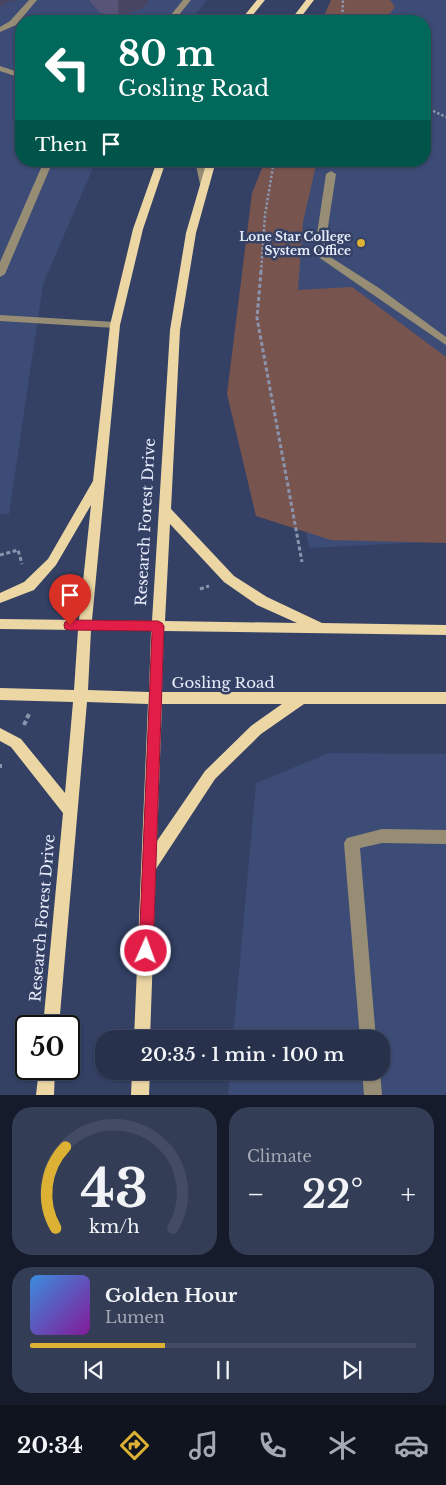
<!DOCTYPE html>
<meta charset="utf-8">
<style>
:root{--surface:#27314c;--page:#333d56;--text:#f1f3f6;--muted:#a4a9b5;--line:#434c64;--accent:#ddb133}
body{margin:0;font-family:"Libre Baskerville",serif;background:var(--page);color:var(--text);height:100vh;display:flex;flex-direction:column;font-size:19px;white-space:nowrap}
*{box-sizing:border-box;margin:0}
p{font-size:16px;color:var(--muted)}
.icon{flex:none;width:28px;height:28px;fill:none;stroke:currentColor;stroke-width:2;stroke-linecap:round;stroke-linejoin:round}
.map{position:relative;height:1095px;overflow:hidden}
.side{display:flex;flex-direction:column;gap:12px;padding:12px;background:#151b2a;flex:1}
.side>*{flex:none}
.top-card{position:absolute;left:15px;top:15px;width:416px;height:152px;border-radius:20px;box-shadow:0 1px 4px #0004,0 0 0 1px var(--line);background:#00695c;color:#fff;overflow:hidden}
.speed{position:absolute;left:15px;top:1015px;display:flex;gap:10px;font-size:25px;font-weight:700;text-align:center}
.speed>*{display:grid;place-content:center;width:65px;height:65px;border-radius:50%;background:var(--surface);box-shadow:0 1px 4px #0004,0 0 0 1px var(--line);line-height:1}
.speed .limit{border:2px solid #111;border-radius:8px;background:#fff;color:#111}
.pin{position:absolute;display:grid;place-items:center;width:42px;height:42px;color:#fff;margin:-51px -21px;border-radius:50% 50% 50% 0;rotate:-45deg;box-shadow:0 0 5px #0007}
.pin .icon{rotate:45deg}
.me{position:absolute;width:55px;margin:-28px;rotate:2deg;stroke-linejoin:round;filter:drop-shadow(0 0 4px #0008)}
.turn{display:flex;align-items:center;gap:18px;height:105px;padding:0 20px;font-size:22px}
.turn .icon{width:65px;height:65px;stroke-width:2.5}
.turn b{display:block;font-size:35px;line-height:42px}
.then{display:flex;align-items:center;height:48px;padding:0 20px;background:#0003;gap:10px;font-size:19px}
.big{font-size:38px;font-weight:600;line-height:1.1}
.side .card{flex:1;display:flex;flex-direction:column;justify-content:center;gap:8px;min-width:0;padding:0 18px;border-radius:20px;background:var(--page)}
.side .dial{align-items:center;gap:0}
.dial svg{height:130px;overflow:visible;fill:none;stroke:var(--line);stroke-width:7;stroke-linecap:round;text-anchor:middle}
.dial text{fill:var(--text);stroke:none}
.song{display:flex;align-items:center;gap:15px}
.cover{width:60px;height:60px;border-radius:8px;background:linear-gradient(135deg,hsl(210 70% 55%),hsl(290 70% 35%))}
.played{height:5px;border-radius:2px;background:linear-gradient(90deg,var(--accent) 35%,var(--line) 35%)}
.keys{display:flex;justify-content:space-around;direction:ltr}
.heat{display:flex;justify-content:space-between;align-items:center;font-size:28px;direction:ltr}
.side .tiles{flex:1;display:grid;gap:12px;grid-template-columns:1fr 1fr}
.card:last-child{grid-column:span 2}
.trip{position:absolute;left:95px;top:1030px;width:295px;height:50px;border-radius:20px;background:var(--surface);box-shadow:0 1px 4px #0004,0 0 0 1px var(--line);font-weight:600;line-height:50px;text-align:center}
.menu{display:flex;height:80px;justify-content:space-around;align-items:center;background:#10141e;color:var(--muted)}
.menu .icon{width:35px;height:35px}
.menu .selected{color:var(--accent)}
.menu b{font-size:22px;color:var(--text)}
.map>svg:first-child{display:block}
.built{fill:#3d4c76}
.green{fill:#78544f}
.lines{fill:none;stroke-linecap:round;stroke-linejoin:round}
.path-far2{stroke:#8a94ad;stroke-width:2.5;stroke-dasharray:2.5 2;stroke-linecap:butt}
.path-far1{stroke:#8a94ad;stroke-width:3;stroke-dasharray:4 2.5;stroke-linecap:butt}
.path{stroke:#8a94ad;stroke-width:4;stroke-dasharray:4.5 3;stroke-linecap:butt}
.minor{fill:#978d75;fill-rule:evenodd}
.major{fill:#ebd6a4;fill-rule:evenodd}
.wall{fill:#585478}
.shaded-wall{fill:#474562}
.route{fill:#e11d48;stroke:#92132f}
.poi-dot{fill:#ddb133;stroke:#344165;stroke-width:2}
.labels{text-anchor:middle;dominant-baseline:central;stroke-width:5;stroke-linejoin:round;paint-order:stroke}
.far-poi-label{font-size:12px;font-weight:bold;fill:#e8edfb;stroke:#344165;text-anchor:end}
.street-label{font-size:15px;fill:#e8edfb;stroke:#344165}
</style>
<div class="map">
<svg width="446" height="1095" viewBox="0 0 446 1095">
<rect width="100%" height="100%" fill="#344165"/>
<path class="built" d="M0 0H207L190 21H21V161H96L43 284 9 514H0Z
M367 0H446V541L309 548 267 324 283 161H425V21H354Z
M329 753 446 754V1095H228L231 1071H381V1039H233L256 783Z"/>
<path class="green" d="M331 0H390L395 7 384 21H322Z
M265 161H317L303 222 298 290 352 287 446 357V543L331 540 256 516 227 394 252 193Z"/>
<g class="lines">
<path class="path-far2" d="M342 21 343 0
M425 107 446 117
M261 272 265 215 274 161"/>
<path class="path-far1" d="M261 271 257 318 302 562
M0 555 18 550 22 564
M200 589 209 586
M50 593 62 594"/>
<path class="path" d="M24 725 29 714
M0 766H2"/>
<path class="minor" d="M29 0H37L16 25 0 32V27L10 21Z
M183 0H191L174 21H166Z
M0 66 21 73V78L0 71Z
M44 161H53L5 274 0 277V262Z
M195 161H204L210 184 208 186H202L200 184Z
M331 171 336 174 324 253 379 288 446 337V345L314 254 326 174Z
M0 315 115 322 120 325 115 328 0 321Z
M382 829 446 830V844L382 843 360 848 376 1039H360L344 843 347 838Z
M362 1071H380L382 1095H364Z"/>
<path class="major" d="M257 0H265L248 21H240Z
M306 0H314L298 21H290Z
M157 161H166L143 229 120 325 92 620 152 621 170 330 186 233 207 161H216L196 233 180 330 171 509 234 576 267 597 322 623 446 625V635L164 631 162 692H446V704H304L261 734 215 779 156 869 150 1039H134L148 704 87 702 59 1026H43L63 813 11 747 0 741V728L21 739 65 793 73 702 0 700V688L74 690 78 630 0 629V619L79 620 91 505 56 565 34 590 0 603V593L24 582 48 559 93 481 110 325 133 229ZM170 524 224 582 257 605 297 623 165 621ZM91 630 151 631 149 692 88 690ZM162 704H282L251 726 205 771 157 841Z
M39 1069H55L54 1095H36Z
M132 1071H150L149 1095H131Z"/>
</g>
<path class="wall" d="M89 0H150L143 8 119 16 100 13Z"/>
<path class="shaded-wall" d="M0 0H17L9 2 0 7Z
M118 0H150L143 8 119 16Z"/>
<path class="route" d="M70 620 158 621 162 623 164 626 153 951 151 956 146 958 141 956 139 951 152 631 70 630 65 629 64 625 65 622Z"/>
<circle class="poi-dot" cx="361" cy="243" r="5"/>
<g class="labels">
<g class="far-poi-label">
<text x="351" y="236">Lone Star College<tspan x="351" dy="14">System Office</tspan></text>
</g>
<g class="street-label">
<text transform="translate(145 522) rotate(-87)">Research Forest Drive</text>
<text x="223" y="682">Gosling Road</text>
<text transform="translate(42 918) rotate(-85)">Research Forest Drive</text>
</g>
</g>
</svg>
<div class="speed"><div class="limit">50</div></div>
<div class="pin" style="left:70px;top:625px;background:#d93025"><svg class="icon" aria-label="arrive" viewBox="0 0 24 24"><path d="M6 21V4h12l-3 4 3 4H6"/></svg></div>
<svg class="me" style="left:146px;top:951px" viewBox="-20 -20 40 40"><circle r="17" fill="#e11d48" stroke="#fff" stroke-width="3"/><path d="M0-11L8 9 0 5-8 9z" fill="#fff"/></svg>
<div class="trip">20:35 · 1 min · 100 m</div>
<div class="top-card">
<div class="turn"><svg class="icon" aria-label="left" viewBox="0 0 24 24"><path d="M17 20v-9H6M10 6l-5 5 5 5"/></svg><div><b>80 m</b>Gosling Road</div></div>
<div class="then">Then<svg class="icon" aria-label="arrive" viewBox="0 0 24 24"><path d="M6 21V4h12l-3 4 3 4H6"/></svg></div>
</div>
</div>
<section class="side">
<div class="tiles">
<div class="card dial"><svg viewBox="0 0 100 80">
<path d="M14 69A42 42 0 1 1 86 69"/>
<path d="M14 69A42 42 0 0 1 20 19" stroke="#ddb133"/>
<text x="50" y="56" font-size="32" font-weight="700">43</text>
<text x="50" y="72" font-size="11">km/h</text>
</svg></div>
<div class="card"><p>Climate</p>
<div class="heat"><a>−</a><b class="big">22°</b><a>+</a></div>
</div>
<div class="card">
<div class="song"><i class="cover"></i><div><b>Golden Hour</b><p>Lumen</p></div></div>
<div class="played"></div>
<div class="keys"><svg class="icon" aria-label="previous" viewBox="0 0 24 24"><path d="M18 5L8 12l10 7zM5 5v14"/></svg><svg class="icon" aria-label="pause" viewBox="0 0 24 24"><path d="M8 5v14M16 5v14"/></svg><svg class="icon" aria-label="next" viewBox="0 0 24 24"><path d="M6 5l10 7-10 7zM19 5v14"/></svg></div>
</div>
</div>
</section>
<nav class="menu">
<b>20:34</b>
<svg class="icon selected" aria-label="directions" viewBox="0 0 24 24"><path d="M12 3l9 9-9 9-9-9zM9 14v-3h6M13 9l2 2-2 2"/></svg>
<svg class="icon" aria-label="music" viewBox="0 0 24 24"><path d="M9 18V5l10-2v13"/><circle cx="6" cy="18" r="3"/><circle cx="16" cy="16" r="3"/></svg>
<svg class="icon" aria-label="phone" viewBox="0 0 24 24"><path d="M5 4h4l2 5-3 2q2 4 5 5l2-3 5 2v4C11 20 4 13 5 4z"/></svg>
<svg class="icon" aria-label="climate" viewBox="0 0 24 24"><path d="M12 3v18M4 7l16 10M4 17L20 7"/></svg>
<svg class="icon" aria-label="car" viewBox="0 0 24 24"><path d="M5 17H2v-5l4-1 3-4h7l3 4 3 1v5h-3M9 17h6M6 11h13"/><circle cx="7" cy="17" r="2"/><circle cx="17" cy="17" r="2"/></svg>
</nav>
